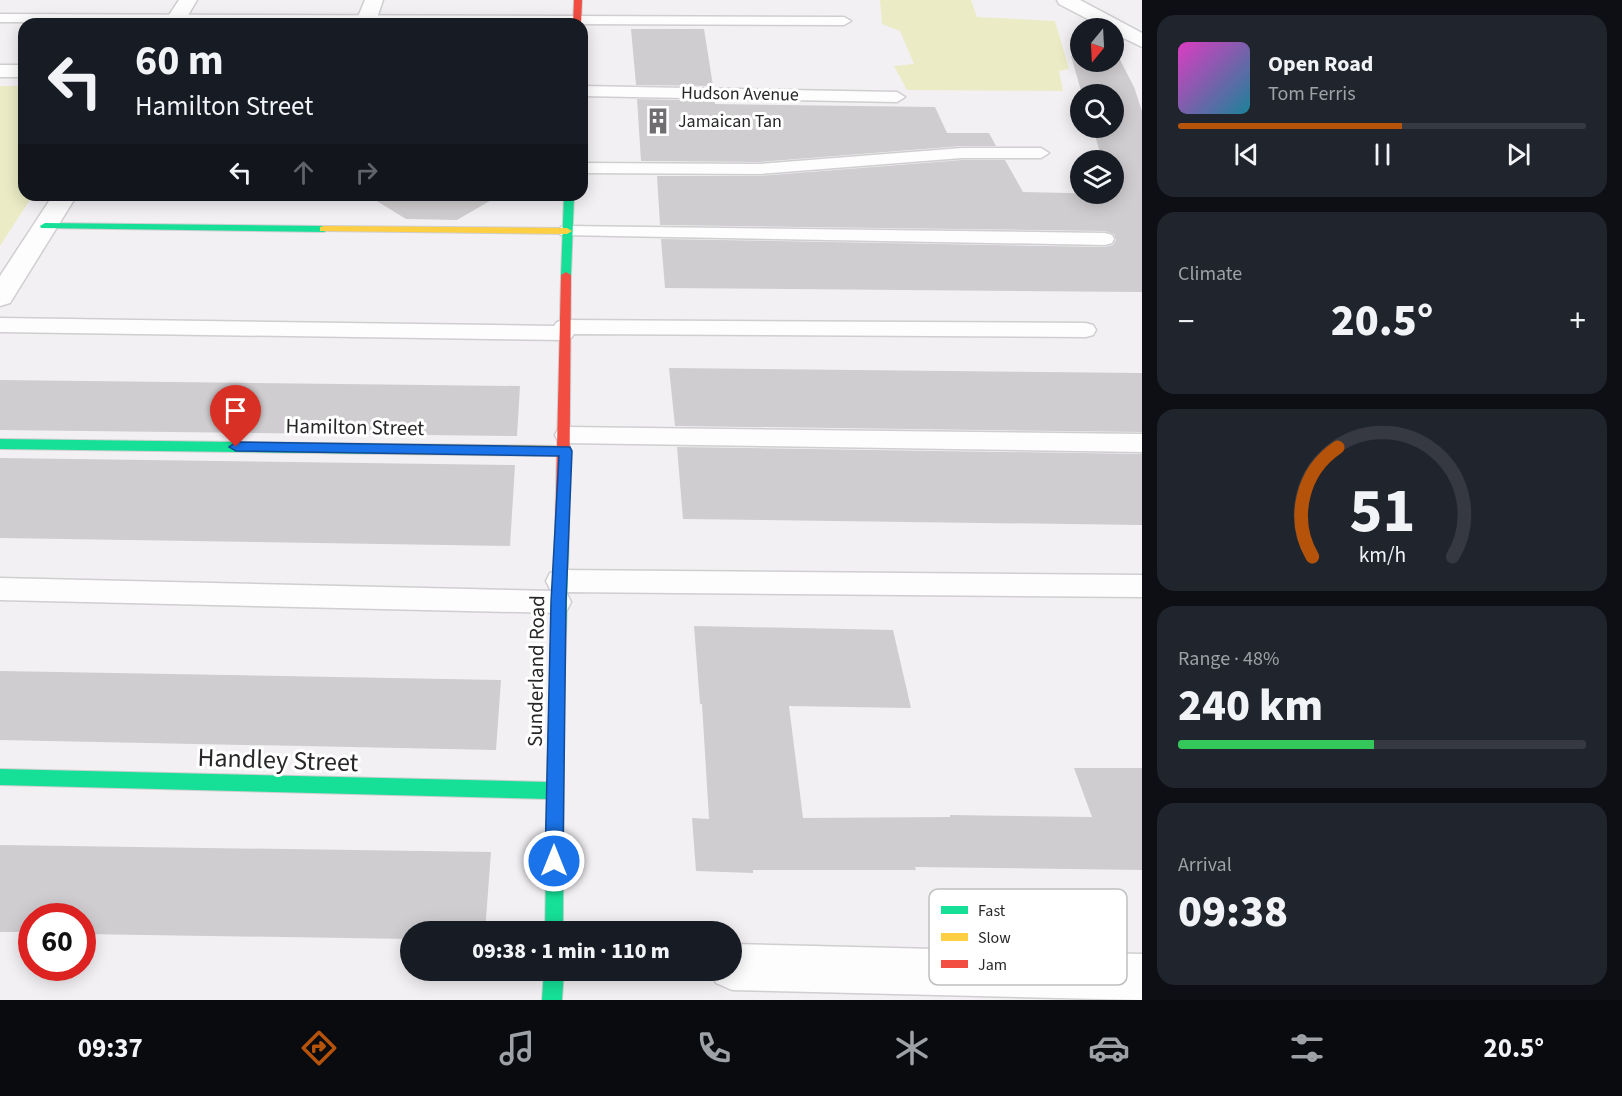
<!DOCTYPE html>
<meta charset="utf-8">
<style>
:root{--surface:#171b24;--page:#20242c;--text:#f1f3f6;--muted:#9ea1a6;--line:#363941;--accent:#b45309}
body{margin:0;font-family:"Source Sans 3",sans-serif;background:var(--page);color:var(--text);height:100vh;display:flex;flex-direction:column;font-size:22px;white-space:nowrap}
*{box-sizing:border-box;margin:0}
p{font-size:20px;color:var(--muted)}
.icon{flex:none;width:33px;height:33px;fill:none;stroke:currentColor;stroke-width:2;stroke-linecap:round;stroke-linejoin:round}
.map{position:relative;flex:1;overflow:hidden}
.panel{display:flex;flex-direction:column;gap:15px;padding:15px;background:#0d0f14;width:480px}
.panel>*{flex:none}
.guide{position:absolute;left:18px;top:18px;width:570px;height:183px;border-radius:18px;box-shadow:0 3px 15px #0003;background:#171b24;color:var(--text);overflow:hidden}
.needle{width:39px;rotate:198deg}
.tools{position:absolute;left:1070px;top:18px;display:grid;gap:12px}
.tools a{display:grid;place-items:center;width:54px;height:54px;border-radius:50%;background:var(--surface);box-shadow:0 3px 15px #0003;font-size:30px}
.speed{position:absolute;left:18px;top:903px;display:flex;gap:12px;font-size:30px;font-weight:700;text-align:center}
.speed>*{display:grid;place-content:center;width:78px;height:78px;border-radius:50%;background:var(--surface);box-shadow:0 3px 15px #0003;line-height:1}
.speed .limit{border:9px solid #d22;background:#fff;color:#111}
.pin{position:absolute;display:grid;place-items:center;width:51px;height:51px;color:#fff;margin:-62px -26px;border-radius:50% 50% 50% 0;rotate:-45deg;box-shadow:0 0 6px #0007}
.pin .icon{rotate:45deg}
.me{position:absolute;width:66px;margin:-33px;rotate:0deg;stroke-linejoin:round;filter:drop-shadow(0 0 4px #0008)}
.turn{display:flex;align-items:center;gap:21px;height:126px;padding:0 18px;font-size:27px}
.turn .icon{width:78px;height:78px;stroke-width:2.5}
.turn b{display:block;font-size:42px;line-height:51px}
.lanes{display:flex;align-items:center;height:57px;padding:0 18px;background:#0003;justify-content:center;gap:30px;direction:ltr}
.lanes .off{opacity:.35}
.big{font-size:45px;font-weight:800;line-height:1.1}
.panel .card{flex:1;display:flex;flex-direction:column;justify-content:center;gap:9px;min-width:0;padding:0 21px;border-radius:18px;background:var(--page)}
.panel .dial{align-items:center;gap:0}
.dial svg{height:156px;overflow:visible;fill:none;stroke:var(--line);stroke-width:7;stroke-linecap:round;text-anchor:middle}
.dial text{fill:var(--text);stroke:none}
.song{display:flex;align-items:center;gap:18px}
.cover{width:72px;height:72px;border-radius:9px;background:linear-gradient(135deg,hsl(310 70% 55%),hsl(190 70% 35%))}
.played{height:6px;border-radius:3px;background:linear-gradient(90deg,var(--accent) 55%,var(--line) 55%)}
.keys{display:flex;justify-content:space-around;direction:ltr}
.heat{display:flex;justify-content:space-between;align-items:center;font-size:33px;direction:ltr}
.charge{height:9px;border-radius:4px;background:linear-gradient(90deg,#34c759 48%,var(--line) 0)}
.trip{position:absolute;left:400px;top:921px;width:342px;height:60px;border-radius:30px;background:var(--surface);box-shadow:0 3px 15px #0003;font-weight:800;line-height:60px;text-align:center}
.dock{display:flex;height:96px;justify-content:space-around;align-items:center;background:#090b0e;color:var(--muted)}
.dock .icon{width:42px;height:42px}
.dock .selected{color:var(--accent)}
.dock b{font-size:27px;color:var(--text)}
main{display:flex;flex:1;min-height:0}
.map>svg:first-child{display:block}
.green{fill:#ebecc5}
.building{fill:#cfcdcf}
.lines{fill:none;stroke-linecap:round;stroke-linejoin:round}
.lane-casing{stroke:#d0ced0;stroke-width:3}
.street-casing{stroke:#d0ced0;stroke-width:3}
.fast-casing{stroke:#d0ced0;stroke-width:2}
.slow-casing{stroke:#d0ced0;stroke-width:2}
.jam-casing{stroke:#d0ced0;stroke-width:2}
.lane{fill:#fdfdfd;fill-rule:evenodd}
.street{fill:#fdfdfd;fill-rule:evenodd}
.fast{fill:#16e098;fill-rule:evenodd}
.slow{fill:#ffcf43;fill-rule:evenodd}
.jam{fill:#f24e42;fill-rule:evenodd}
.route{fill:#1a73e8;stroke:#114b97;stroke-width:1.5}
.labels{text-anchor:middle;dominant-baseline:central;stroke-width:6;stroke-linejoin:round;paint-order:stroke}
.far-street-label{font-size:18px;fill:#292729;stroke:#fff}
.far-poi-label{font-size:18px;fill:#292729;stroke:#fff;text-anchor:start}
.street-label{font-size:21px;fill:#292729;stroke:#fff}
.near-street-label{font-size:26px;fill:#292729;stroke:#fff}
.key{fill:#fff;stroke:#bfbebf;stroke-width:1.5}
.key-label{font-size:16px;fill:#292729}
</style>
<main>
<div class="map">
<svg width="1142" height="1000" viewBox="0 0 1142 1000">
<rect width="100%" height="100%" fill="#f2f0f3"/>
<path class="green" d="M880 0H971L977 17 1055 21 1069 69 1059 71 1063 91 907 90 894 66 914 64 900 31 882 24Z
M0 86H24V195H33L0 246Z"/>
<path class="building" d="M631 29H704L713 86 636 85Z
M1071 43 1080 44V62H1113V46L1134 87 1142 111V292L665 288 661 239 1105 247 1113 245 1116 240 1114 234 1105 231 660 225 657 176H760L962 160H1005L1023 192 1112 194 1113 160H1102L1093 128H1113V94H1082L1071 56H1077Z
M637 99 715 101V104L935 107 947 133H989L996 146H962L760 162 641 161Z
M367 195H500L457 220 406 219Z
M669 368 1142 373V432L675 426Z
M0 380 341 384 520 386 517 436 0 430Z
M677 447 1142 454V525L683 519Z
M0 458 515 465 510 546 0 538Z
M694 626 893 630 911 708 789 706 803 818 950 817V815L1092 817 1074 768H1142V870L915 867 916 870H753V873L696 871 692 818 709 819 702 704H700Z
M0 671 501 680 496 750 0 740Z
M0 845 491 852 485 932H411V939L82 934V916H32V932H0Z"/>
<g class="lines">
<g class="lane-casing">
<path id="lane" d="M0 14 844 17 851 21 844 25 0 22Z
M582 86 897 92 905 97 897 102 582 96Z
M962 148H1041L1049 153 1041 158H962L760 174 582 173V163L760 164Z
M567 226 1105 233 1112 235 1114 239 1112 243 1105 245 561 235 558 231 561 227Z
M0 318 554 326 557 322 564 320 1086 323 1093 325 1096 330 1093 335 1086 337 574 334 571 338 564 340 0 332Z
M566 427 1142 434V452L566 443 558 441 555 435 558 429Z
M559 570 1142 575V597L561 592 567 594 571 602 567 610 558 613 0 600V578L556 591 550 589 546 581 550 573Z"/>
</g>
<g class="street-casing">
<path id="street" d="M179 0H197L183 24H163Z
M365 0H383L375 24H355Z
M1057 0H1080L1142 33V47L1113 33V28H1105L1059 4Z
M0 65H24V77H0Z
M53 195H77L10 303 0 306V276Z
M732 944 1142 954V1000L732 990 716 983 710 970H732Z"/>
</g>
<g class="fast-casing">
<path id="fast" d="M564 195H574L571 275 566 278 561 275Z
M45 223 324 226 329 229 324 232 41 228 40 226Z
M0 439 389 444 395 449 389 454 0 449Z
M562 528 567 530 569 534 564 705 563 932H545L547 799 0 785V769L547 782 555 534 557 530Z
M544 970H564L562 1000H542Z"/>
</g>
<g class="slow-casing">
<path id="slow" d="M324 226 567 228 572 231 567 234 320 231V227Z
M389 444 565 446 571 451 565 456 389 454 383 449Z"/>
</g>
<g class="jam-casing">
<path id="jam" d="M574 0H582L581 24H573Z
M566 272 571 275 569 534 567 538H557L555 534 561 275Z"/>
</g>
<use href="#lane" class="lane"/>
<use href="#street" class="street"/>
<use href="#fast" class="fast"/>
<use href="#slow" class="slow"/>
<use href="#jam" class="jam"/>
</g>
<path class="route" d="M236 442 570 447 572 451 566 602 563 861 560 868 554 870 548 868 545 861 551 602 559 456 236 451 229 447Z"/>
<defs>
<g id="building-bare" transform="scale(2.07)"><path d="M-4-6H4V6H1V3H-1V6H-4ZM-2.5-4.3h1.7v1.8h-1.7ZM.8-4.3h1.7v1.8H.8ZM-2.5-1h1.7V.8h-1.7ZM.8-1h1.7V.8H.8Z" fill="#6f6d70" stroke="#fff" stroke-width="2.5" paint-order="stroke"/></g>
</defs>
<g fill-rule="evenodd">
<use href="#building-bare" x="658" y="121"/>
</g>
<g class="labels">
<g class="far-street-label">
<text transform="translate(740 94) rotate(1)">Hudson Avenue</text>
</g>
<g class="far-poi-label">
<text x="678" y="121">Jamaican Tan</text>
</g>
<g class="street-label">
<text transform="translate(355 427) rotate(1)">Hamilton Street</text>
<text transform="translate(536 671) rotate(-89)">Sunderland Road</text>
</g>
<g class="near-street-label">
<text transform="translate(278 760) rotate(2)">Handley Street</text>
</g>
</g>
<rect x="929" y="889" width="198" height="96" rx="9" class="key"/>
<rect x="941" y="906" width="27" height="8" fill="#16e098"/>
<rect x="941" y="933" width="27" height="8" fill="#ffcf43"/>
<rect x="941" y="960" width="27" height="8" fill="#f24e42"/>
<g class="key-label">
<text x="978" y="916">Fast</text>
<text x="978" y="943">Slow</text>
<text x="978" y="970">Jam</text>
</g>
</svg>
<div class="tools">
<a><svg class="needle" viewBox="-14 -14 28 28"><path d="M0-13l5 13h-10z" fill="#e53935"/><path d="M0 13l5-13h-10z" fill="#9ea1a6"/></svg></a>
<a><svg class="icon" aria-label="search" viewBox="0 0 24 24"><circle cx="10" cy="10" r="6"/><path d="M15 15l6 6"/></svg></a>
<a><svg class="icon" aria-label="layers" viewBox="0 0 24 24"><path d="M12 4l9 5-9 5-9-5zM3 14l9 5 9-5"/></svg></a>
</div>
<div class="speed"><div class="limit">60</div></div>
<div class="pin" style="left:236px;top:447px;background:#d93025"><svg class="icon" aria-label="arrive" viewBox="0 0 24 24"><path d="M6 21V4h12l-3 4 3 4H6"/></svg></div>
<svg class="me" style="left:554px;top:861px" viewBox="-20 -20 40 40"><circle r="17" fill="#1a73e8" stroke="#fff" stroke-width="3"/><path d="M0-11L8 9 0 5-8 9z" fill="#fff"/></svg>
<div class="trip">09:38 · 1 min · 110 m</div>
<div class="guide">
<div class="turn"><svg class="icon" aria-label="left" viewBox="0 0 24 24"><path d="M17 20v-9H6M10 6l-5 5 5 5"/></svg><div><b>60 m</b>Hamilton Street</div></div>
<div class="lanes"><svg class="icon" aria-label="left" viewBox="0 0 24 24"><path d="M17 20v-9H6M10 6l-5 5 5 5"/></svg><svg class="icon off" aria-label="ahead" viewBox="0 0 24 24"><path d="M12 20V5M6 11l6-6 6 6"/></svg><svg class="icon off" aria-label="right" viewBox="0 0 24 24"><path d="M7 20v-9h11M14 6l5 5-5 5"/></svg></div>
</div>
</div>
<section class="panel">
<div class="card">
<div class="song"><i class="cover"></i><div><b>Open Road</b><p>Tom Ferris</p></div></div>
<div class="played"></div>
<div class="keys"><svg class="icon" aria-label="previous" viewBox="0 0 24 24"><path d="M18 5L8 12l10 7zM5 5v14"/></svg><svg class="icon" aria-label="pause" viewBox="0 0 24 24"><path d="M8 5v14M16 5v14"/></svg><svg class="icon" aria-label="next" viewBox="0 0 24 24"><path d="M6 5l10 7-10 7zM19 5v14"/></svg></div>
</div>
<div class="card"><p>Climate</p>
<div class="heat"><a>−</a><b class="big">20.5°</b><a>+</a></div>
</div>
<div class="card dial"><svg viewBox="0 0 100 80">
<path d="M14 69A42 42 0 1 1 86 69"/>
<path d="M14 69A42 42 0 0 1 27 13" stroke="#b45309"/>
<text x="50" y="56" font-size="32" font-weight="700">51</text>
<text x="50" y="72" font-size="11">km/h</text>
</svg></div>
<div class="card"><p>Range · 48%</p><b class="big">240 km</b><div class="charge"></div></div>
<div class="card"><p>Arrival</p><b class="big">09:38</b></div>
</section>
</main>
<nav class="dock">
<b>09:37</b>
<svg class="icon selected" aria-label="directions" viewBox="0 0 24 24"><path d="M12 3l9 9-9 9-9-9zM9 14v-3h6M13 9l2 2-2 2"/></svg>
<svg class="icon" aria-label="music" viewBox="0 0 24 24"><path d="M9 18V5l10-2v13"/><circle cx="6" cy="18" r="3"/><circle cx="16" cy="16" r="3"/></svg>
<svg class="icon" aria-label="phone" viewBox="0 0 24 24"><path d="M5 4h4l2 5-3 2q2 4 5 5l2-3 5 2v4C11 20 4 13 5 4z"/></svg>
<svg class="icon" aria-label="climate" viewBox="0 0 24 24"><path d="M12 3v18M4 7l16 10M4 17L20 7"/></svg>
<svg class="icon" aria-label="car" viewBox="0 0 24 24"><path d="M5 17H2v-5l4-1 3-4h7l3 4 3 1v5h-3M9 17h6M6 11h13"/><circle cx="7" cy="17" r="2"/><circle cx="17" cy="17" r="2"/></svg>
<svg class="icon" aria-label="filters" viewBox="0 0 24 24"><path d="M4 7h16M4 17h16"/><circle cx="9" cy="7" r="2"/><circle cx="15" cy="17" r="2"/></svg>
<b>20.5°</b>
</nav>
